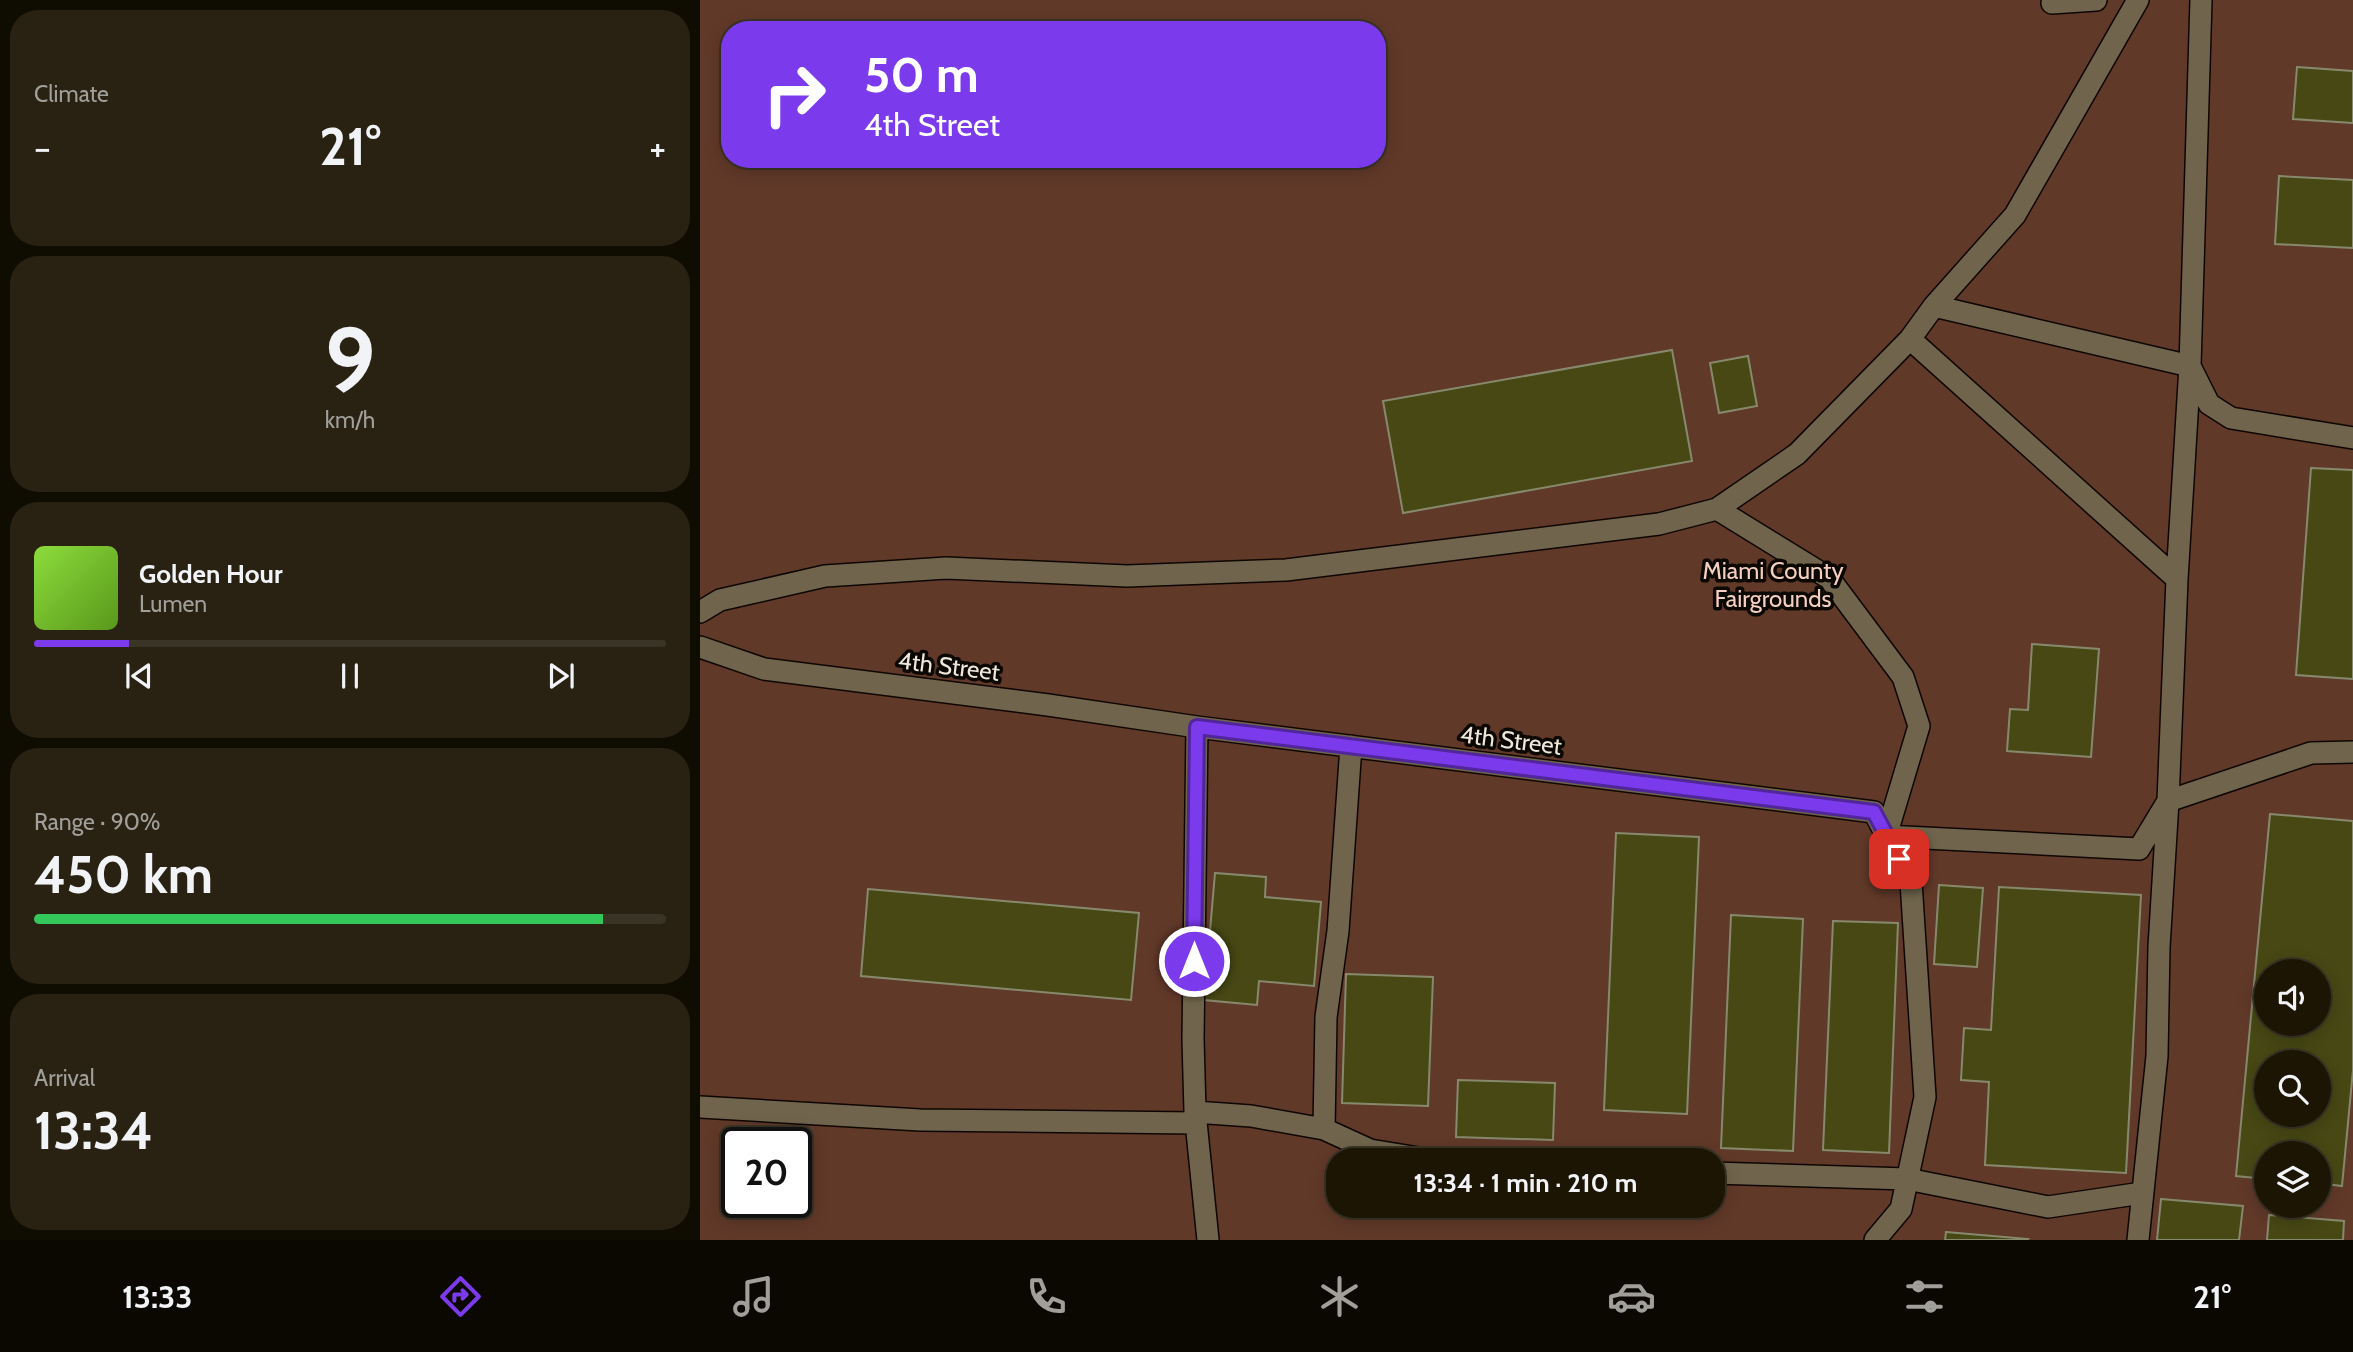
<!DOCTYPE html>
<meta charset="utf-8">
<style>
:root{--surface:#1c1504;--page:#292213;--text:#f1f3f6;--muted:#a09f9a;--line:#3a3426;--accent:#7c3aed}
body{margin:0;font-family:Cabin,sans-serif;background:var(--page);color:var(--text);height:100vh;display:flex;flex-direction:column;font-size:26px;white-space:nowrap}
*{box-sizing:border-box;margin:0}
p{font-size:23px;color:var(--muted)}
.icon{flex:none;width:38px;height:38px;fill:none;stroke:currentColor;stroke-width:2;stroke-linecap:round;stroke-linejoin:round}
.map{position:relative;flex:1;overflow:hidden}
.details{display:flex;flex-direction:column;gap:10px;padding:10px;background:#0f0c02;width:700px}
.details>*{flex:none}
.top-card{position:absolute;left:21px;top:21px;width:665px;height:147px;border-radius:28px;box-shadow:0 4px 18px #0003,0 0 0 2px var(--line);background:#7c3aed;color:#fff;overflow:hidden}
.controls{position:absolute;left:1554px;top:959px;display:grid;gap:14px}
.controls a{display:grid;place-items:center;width:77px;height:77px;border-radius:50%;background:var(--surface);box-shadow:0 4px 18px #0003,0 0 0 2px var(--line);font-size:35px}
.speed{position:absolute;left:21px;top:1127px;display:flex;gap:14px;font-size:35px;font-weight:700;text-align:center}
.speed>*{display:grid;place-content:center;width:91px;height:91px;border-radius:50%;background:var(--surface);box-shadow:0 4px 18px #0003,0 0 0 2px var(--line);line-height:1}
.speed .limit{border:4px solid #111;border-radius:10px;background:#fff;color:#111}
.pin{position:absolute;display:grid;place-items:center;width:60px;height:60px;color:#fff;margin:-30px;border-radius:14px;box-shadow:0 4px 10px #0006}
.me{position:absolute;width:77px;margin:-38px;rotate:0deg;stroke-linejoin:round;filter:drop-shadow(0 0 5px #0008)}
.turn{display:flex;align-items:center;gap:24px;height:147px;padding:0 28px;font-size:32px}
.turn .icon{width:91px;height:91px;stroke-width:2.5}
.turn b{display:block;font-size:49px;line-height:60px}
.big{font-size:52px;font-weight:700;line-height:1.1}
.details .card{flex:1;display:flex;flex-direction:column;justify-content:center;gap:10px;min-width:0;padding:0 24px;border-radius:28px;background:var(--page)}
.details .dial{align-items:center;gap:0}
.dial b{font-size:91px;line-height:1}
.song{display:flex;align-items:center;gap:21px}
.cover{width:84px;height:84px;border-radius:10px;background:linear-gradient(135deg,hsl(90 70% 55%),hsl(90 70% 35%))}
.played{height:7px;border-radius:4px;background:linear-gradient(90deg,var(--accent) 15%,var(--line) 15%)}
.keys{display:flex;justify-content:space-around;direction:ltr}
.heat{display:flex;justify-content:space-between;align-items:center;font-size:38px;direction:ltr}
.charge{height:10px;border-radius:5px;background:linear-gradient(90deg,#34c759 90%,var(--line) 0)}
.trip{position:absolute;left:626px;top:1148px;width:399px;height:70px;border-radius:28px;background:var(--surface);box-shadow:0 4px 18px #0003,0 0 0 2px var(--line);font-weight:700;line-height:70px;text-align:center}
.tabs{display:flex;height:112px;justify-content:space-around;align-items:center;background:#0b0802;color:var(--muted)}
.tabs .icon{width:49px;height:49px}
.tabs .on{color:var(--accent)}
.tabs b{font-size:32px;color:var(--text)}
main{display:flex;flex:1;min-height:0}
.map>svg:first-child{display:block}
.green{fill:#613929;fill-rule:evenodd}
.building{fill:#474814;stroke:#87896d;stroke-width:2;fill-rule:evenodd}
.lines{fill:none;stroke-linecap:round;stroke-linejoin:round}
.minor-casing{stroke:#0e0600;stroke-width:24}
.minor{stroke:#70654c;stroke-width:21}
.route-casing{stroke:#51269a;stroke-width:18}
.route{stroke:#7c3aed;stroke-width:12}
.labels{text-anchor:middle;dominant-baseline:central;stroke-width:7;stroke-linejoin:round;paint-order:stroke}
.park-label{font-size:24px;fill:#f4cebf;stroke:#0b0701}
.street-label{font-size:24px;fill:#eee8da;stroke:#0b0701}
</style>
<main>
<section class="details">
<div class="card"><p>Climate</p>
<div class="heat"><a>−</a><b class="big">21°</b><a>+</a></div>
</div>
<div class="card dial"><b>9</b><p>km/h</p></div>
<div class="card">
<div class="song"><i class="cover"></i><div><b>Golden Hour</b><p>Lumen</p></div></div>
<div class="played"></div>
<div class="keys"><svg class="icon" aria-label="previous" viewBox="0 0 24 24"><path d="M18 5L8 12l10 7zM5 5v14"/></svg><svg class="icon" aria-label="pause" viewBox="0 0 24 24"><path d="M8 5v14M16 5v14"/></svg><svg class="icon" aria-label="next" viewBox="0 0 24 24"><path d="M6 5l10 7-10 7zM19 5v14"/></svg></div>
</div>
<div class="card"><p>Range · 90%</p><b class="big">450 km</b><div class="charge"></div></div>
<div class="card"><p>Arrival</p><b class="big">13:34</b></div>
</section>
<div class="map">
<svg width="1653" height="1240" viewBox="0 0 1653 1240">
<rect width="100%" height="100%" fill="#251c05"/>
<path class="green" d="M0 0H1653V1240H0ZM30 30H677V159H30ZM1566 971H1619V1024H1566ZM1566 1062H1619V1115H1566ZM37 1143H96V1202H37ZM1566 1153H1619V1206H1566ZM639 1160H1013V1206H639Z"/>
<path class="building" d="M1597 67 1653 71V123L1593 119Z
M1579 176 1653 180V248L1575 244Z
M972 350 992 461 703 513 683 401Z
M1048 356 1057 406 1019 413 1010 363Z
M1611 468 1653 470V679L1596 675Z
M1332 644 1399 649 1391 757 1307 751 1310 709 1328 710Z
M1570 814 1653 821V1070L1642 1186 1619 1183V1153H1566V1179L1536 1176ZM1566 971H1619V1024H1566ZM1566 1062H1619V1115H1566Z
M916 833 999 837 987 1114 904 1110Z
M515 873 566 877 565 897 621 902 614 986 559 981 557 1005 504 1000Z
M1239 885 1283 888 1277 967 1234 964Z
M1299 887 1441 895 1426 1173 1285 1165 1289 1082 1261 1080 1264 1028 1291 1030Z
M168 889 439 913 431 1000 161 976Z
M1031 915 1103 919 1093 1151 1021 1148Z
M1133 921 1198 923 1189 1153 1123 1150Z
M646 974 733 977 728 1106 642 1103Z
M758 1080 855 1083 853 1140 756 1137Z
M1461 1199 1543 1206 1539 1240H1457Z
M1569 1215 1644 1221 1643 1240H1567Z
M1246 1232 1328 1239 1327 1240H1245Z"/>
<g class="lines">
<g class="minor-casing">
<path id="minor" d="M1352 3 1396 0
M1234 306 1490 366 1509 404 1531 418 1653 438
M1210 339 1477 579 1468 801 1459 947 1457 1056 1438 1240
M1017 509 1129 578 1203 677 1219 726 1186 836 1439 849 1468 801 1611 753 1653 752
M1477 579 1490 366 1501 0
M0 612 20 600 125 576 246 568 427 576 586 570 959 524 1017 509 1097 454 1210 339 1234 306 1315 215 1438 0
M0 647 64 669 348 705 497 727 1174 812 1211 882 1225 1097 1201 1209 1175 1240
M497 727 493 1039 495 1112 508 1240
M0 1107 220 1120 496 1123
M495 1112 551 1116 624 1129 670 1150 731 1160
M624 1129 626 1017 638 931 651 746
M1013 1173 1207 1179 1348 1207 1442 1193"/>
</g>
<use href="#minor" class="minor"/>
</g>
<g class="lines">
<g class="route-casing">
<path id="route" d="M494 961 497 727 1174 812 1199 859"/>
</g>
<use href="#route" class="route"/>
</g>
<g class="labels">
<g class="park-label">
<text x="1073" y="570">Miami County<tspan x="1073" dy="28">Fairgrounds</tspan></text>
</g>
<g class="street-label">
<text transform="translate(249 666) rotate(7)">4th Street</text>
<text transform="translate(811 740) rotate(7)">4th Street</text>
</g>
</g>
</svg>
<div class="controls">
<a><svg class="icon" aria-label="sound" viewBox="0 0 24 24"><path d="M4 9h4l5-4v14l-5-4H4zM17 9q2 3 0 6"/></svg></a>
<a><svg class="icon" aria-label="search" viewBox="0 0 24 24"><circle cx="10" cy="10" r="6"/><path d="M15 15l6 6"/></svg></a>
<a><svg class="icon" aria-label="layers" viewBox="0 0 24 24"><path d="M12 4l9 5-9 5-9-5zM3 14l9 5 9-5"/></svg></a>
</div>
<div class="speed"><div class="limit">20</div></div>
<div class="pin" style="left:1199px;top:859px;background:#d93025"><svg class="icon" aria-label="arrive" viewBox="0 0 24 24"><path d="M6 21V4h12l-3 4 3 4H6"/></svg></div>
<svg class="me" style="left:494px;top:961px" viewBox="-20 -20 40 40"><circle r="17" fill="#7c3aed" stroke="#fff" stroke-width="3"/><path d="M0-11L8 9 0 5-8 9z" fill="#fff"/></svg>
<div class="trip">13:34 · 1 min · 210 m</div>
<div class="top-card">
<div class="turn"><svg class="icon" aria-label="right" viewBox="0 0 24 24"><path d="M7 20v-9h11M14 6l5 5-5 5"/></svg><div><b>50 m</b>4th Street</div></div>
</div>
</div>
</main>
<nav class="tabs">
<b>13:33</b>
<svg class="icon on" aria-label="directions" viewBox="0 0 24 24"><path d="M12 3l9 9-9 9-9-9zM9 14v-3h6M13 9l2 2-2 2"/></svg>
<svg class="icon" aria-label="music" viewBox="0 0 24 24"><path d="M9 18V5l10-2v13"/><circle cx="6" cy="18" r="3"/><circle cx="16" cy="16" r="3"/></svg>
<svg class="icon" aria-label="phone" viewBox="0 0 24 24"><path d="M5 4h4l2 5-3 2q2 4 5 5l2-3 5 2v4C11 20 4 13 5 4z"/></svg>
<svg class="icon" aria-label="climate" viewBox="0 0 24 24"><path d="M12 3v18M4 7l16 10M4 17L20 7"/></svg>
<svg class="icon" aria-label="car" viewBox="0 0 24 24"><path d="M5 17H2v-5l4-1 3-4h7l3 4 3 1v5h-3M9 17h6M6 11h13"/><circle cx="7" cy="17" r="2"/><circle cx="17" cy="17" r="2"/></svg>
<svg class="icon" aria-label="filters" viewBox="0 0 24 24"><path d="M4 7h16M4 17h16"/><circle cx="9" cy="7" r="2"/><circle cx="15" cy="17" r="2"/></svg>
<b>21°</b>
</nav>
